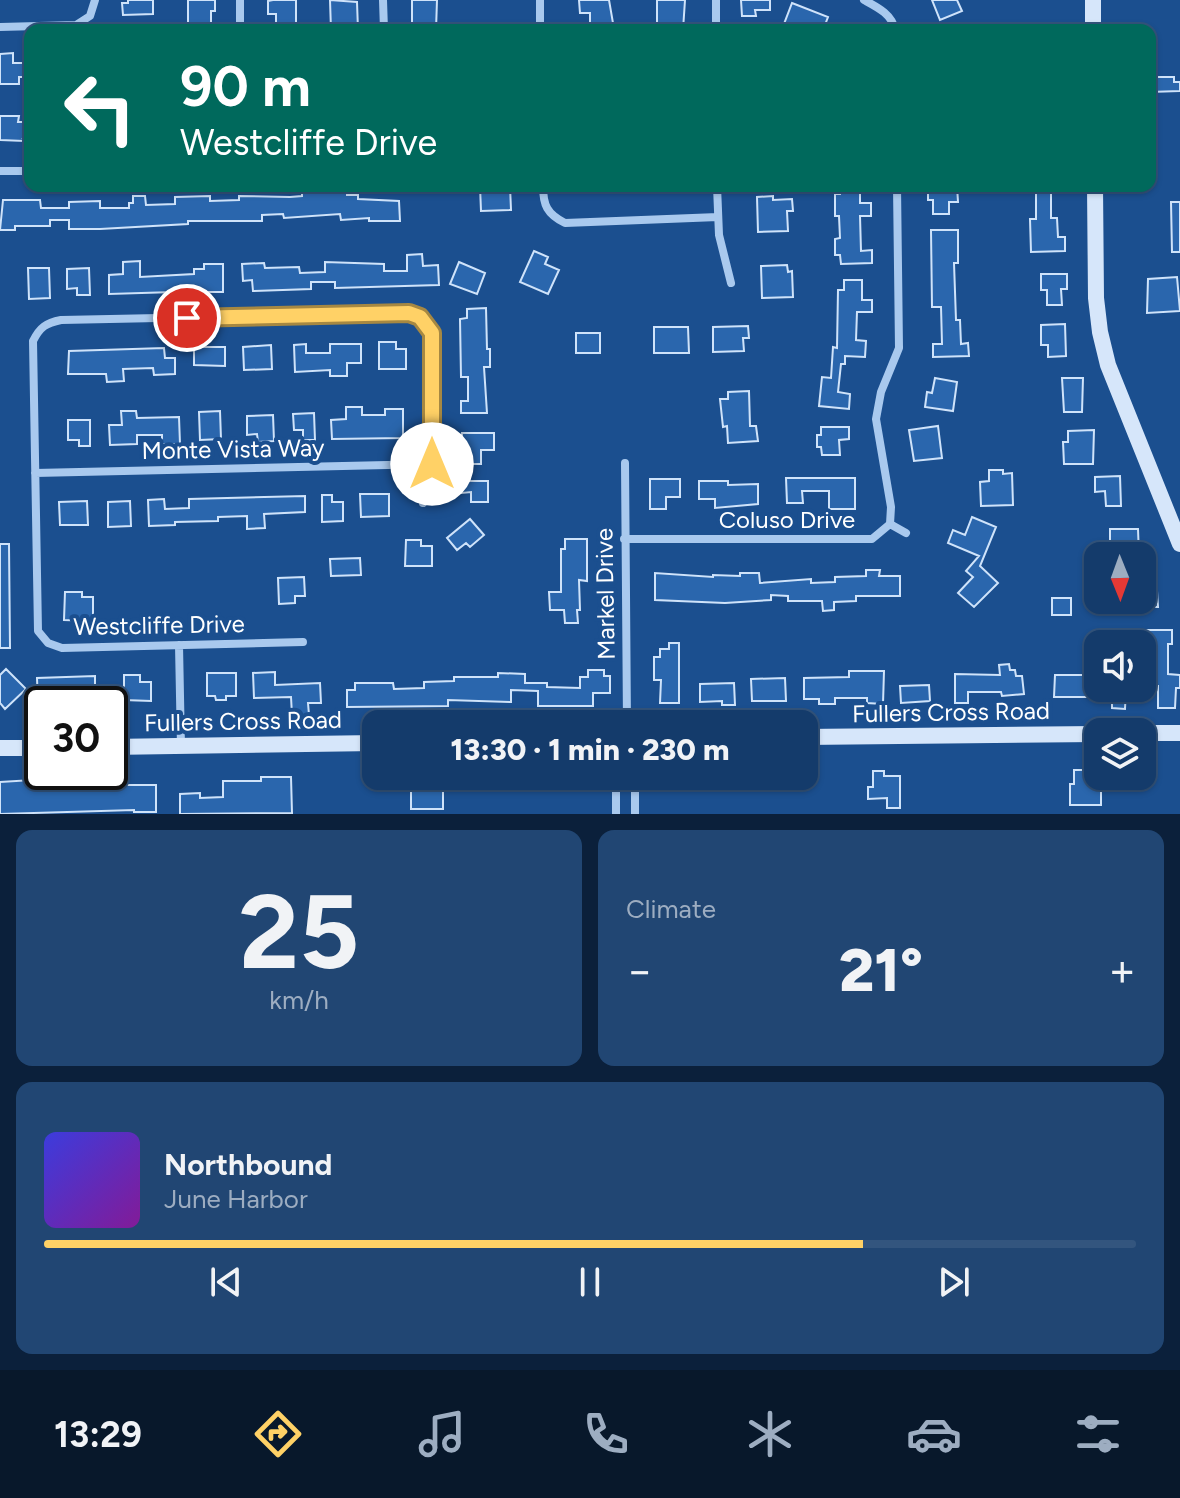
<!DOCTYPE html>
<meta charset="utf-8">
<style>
:root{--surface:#143b6b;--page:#214673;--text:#f1f3f6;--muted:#9dadc1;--line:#33557e;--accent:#ffd166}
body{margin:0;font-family:Figtree,sans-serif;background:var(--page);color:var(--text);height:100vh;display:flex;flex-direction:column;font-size:30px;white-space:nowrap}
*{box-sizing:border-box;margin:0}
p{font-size:26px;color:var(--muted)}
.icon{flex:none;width:44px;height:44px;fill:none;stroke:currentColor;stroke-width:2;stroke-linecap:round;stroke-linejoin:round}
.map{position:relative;height:814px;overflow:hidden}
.panel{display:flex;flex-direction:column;gap:16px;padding:16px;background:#0b203b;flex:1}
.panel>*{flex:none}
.top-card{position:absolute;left:24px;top:24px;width:1132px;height:168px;border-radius:16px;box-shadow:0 2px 6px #0004,0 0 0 2px var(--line);background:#00695c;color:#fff;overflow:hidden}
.needle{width:52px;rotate:179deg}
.buttons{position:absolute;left:1084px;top:542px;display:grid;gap:16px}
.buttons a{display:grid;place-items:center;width:72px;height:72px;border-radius:16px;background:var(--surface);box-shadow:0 2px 6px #0004,0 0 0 2px var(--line);font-size:40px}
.speed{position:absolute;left:24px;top:686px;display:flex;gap:16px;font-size:40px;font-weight:700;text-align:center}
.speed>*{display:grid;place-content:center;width:104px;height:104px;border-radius:50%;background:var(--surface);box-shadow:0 2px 6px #0004,0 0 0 2px var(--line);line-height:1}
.speed .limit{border:4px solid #111;border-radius:12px;background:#fff;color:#111}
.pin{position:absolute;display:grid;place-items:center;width:68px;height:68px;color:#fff;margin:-34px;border:4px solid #fff;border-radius:50%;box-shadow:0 2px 8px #0007}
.me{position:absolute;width:88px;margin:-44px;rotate:0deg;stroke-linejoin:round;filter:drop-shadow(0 0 6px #0008)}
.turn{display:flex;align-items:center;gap:28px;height:168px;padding:0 24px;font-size:36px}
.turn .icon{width:104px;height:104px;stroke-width:2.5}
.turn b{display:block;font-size:56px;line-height:68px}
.big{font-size:60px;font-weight:800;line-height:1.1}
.panel .card{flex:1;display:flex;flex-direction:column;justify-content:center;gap:12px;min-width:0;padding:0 28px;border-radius:16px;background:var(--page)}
.panel .dial{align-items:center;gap:0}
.dial b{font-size:104px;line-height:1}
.song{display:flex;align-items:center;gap:24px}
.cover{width:96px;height:96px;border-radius:12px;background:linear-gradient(135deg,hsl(240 70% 55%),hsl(290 70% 35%))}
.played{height:8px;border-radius:4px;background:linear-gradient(90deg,var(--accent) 75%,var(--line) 75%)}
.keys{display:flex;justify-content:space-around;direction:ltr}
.heat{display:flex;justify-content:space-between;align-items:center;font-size:44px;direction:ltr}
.panel .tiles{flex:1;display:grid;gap:16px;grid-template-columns:1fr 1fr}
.card:last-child{grid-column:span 2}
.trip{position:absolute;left:362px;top:710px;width:456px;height:80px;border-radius:16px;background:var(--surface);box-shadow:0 2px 6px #0004,0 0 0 2px var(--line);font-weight:800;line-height:80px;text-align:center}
.menu{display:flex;height:128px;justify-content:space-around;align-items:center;background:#08182b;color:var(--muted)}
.menu .icon{width:56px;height:56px}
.menu .current{color:var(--accent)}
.menu b{font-size:36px;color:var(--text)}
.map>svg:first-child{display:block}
.building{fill:#2a66ad;stroke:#cfe3fa;stroke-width:2}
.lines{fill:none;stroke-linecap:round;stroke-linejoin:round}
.street{stroke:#a9c9ee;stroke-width:8}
.secondary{stroke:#d6e6fa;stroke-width:16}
.route-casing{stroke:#a68842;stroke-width:20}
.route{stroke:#ffd166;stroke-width:14}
.labels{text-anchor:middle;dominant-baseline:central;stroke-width:8;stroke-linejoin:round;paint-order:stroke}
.street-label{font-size:24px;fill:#fff;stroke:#1b4f8f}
</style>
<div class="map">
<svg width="1180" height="814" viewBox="0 0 1180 814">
<rect width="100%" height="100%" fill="#1b4f8f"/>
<path class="building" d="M128 0H153V14L123 15 122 3H128Z
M188 0H215V11H211V30H188Z
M273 0H296V30H276V14H268V1Z
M330 0 357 2 358 30H331Z
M412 0H437L436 30H412Z
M579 0H609L613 23 590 24V13H580Z
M657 0H685L683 30H662V23H657Z
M741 0H770V10H755L756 16H742Z
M932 0H957L962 11 940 20Z
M792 3 828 17 823 30 801 27 800 30 784 24Z
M13 53V63H24V77H19V84H0V54Z
M1150 77H1174V82H1180V91L1150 92Z
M0 116H19L18 122H30V139H23L24 141 0 140Z
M480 186H510L511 210 481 211Z
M840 186H860V203H871V216H860L861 251 872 250V263L841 264 840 255H835V239L840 238 839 216H835V194H840Z
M928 186H957L958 202H949V214H933V200H928Z
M1036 186H1051V218H1057L1058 237H1065V251L1031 252 1030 219H1036Z
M302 193H347V195H358V199L399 201 400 221H369V218L341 220 340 214 284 218 283 214 262 215V221H188V224L100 229H69V220H50V226H15V230H0L3 200H40L41 208H69V202L100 201V208H129V203H133V196H145L146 205 175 204V197L210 196V201L239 200V196L290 197 302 196Z
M773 196V200L792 199 793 211H787L788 231 758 232 757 197Z
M1171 202H1180V252H1172Z
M931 230H958V263H954L956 320H960L961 344 968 343 969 356 933 357V344H942L941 307H932Z
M534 251 548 257 545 264 559 270 548 294 520 282Z
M422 254 423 266 438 265 439 285 335 288V282H311V289L253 291 252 280 243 281 242 264 264 263 265 268 299 267 300 273 325 272V262L384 264V271H407V255Z
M140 261V277L194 274V269H204V264H223V292H194V287L174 288V292L109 294V275L123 274V262Z
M459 262 485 273 477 294 450 284Z
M787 265 788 272 792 271 793 297 762 298 761 266Z
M28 268H49L50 298 29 299Z
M89 268 90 295H77V288L67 289V269Z
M1041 274H1067V289H1061L1062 305H1047V290H1041Z
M1177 277 1180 311 1147 313 1148 279Z
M844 280H862V300H872V312H857L856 340 866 341 865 357 845 356V364H841L838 392 850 394 849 409 819 406 822 377 831 378 833 347 837 348 838 290H844Z
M486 308 487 349H490V367H484L487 413H461V401H468V377H461L460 319 467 318V309Z
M1065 324 1066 356 1048 357V345H1041V325Z
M748 326 749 338H743L744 351 713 352V327Z
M654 327H688L689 353H654Z
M576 333H600V353H576Z
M379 342H396V349H406V369H379Z
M306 344V353H330V344H361V363H347V376H330V370L295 372 294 345Z
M271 345 272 369 244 370 243 347Z
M194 347H225V366L194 365Z
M164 348 165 358H175V374L154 375 153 368 123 369 124 381 107 382 106 374H68L69 351Z
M935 378 957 382 953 411 925 407 927 392 932 393Z
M1062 378H1083L1082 412H1064Z
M749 391 750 426H756L758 441 728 443 727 426 723 427 720 399H728V392Z
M346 407H362V415H385V409H403V438L332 439 331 420 346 419Z
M121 411H136L137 418 179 417 180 444H162V435H137V444L110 445 109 425H122Z
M220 411 221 439 200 440 199 412Z
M314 413 315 440H303V430H294L293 414Z
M273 415 274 441 258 442 257 434 247 435V416Z
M68 420H90V446H79V440H68Z
M938 426 942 458 914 461 909 430Z
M821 427H849V439L839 440 840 455H822L821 447H817V435H821Z
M1094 430 1093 464H1064L1063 442H1068V431Z
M462 433H494V450H481V464H462Z
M989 470H1003V474L1012 473 1013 505 981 506 980 482 989 481Z
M1120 476 1121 506H1106L1105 491 1095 492V477Z
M786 478H855V509H829V491H802L803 503H787Z
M650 479H680V497H666V509H650Z
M462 481H488V502H471V492L462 493Z
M699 481H728V485L758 484V504L715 508V499H699Z
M360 494H389V516L361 517Z
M322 495H332V502H343V521L322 522Z
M305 496V512L264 514 265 528 247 529V516L218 517V521L175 522V525L149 526 148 500 164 499 165 509 189 508V499Z
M87 501 88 525H60L59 502Z
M130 501 131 526 108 527V502Z
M972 517 996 527 980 566 998 583 974 607 958 593 973 577 966 571 979 556 948 543 953 530 965 535Z
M470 519 484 535 470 547 466 543 457 550 447 538Z
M1110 529H1138L1139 556H1115V545H1110Z
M565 539H587V581L579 580 580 610H577L578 623H565L564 610H550L549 592H561V549H565Z
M406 540H421V546H432V566H405Z
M0 544H9L10 648H0Z
M360 558 361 575 331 576 330 559Z
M866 570H880L879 576H900V596H856V601L834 602V610L823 611 822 601H788V596L771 595V600L725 603 655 600V573L713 577V575L740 576V573H759L760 583 811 579V583L835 582V577L866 576Z
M1142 575H1156L1158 607H1142Z
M304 577 305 596H295V603L279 604 278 578Z
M65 592H82V597H93V621L64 620Z
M1052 598H1071V615H1052Z
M1144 630H1172V644H1168V674L1180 675V688H1176L1175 708H1158V686H1153V664H1142Z
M669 643H679V703H660L661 680H654V657H660V649H669Z
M1009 664 1010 670H1015L1016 676H1022L1024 694 1002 696 1001 692H968V703H955V674L1000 675 999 665Z
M6 669 26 689 5 709 0 703V675Z
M588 670H604V676H610V693H593V706H538V691L511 690V702L448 700V706L347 707V690H355V683H393L394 689 424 688V682L454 681V677H498V673L525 674V683H547V687L580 688V677H588Z
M849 671H884L883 704 867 703V698H835V704H819V699H804V678L849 677Z
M275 672V685L320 683 321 703H308L309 715H292L291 697 254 698 253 673Z
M207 673H236V696H226V700H216L215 696H207Z
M124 675H140V682H151V701L124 700Z
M1055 675H1083V679H1096V688H1126L1125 709 1112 708V697H1054Z
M95 676V685H105V702L84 703V695L54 696 55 704H38L37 678Z
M785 678 786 701H752L751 679Z
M734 683 735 705H722V701L700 702V684Z
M929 685 930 701 901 703 900 686Z
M1074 770H1098V776H1101V805H1070V784H1074Z
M873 771H884V776H900V808H887V798L868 799V787H873Z
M261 777H291L292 813 180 814V794L200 793V798L223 797V781H261Z
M32 780V786H45V791H91V782L120 781V785H156V812H134V810L0 814V782Z
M435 781H443V809H411V785H435Z"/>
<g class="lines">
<path class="street" d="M240 0V30
M383 0 384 30
M540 0V30
M716 0V30
M864 0C877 7 892 14 895 30
M0 27 76 25 90 16 95 0
M0 171H30
M543 186C543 205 547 214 565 223L718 217
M717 186 719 235 731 283
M625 463 627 724
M35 473 432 464
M890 524 906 533
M624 539H872L890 524 891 507 876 419 881 392 899 348 897 186
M303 642 62 648 48 643 38 631 33 341C40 327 46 323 61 320L409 313 420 317 432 333V464L423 503
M179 645 181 747
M616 776V814
M635 776V814"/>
<path class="secondary" d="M1093 0V30
M1095 186 1096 298 1100 332 1108 365 1180 544
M1142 733H1180
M804 737 1098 734
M110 747 376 743
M0 748H42"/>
</g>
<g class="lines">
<g class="route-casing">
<path id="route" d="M187 318 409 313 420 317 432 333V464"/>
</g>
<use href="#route" class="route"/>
</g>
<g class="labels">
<g class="street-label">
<text transform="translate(233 449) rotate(-1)">Monte Vista Way</text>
<text x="787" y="519">Coluso Drive</text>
<text transform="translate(605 594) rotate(-91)">Markel Drive</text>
<text transform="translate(159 625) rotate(-1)">Westcliffe Drive</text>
<text transform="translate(951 712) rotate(-1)">Fullers Cross Road</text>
<text transform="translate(243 721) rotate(-1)">Fullers Cross Road</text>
</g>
</g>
</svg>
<div class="buttons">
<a><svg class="needle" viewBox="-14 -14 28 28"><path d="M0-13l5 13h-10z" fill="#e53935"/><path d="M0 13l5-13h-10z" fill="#9dadc1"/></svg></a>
<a><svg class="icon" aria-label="sound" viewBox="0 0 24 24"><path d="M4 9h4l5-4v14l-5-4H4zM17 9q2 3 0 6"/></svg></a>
<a><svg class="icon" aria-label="layers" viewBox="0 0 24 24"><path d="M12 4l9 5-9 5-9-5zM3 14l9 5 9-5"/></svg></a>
</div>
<div class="speed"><div class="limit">30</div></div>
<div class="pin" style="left:187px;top:318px;background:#d93025"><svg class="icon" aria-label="arrive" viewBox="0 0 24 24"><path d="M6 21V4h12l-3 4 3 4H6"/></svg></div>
<svg class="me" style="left:432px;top:464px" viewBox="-20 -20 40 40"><circle r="19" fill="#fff"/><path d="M0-13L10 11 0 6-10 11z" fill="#ffd166"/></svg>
<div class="trip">13:30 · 1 min · 230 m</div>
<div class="top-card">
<div class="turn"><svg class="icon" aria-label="left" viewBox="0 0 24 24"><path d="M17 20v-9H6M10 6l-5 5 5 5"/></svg><div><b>90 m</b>Westcliffe Drive</div></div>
</div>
</div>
<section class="panel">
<div class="tiles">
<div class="card dial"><b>25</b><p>km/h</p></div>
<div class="card"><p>Climate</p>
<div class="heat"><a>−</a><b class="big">21°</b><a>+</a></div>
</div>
<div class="card">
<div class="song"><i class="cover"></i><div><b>Northbound</b><p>June Harbor</p></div></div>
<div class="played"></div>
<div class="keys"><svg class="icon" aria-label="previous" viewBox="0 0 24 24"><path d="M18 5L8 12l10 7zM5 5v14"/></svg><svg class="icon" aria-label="pause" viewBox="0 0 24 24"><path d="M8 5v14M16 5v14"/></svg><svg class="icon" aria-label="next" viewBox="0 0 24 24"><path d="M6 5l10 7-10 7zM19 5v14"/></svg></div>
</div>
</div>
</section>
<nav class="menu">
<b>13:29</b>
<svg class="icon current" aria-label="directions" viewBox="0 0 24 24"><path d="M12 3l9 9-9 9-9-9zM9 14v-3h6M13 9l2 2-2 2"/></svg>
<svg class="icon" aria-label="music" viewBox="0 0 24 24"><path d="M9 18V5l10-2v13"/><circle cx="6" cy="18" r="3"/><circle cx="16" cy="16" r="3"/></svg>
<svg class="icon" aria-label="phone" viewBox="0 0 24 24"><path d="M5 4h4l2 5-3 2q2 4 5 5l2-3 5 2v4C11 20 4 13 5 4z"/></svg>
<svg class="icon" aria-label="climate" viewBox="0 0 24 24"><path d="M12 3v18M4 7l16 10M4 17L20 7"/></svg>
<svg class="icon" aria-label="car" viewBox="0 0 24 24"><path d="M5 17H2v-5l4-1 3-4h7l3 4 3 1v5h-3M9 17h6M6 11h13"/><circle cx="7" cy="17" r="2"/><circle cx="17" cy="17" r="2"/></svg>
<svg class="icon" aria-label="filters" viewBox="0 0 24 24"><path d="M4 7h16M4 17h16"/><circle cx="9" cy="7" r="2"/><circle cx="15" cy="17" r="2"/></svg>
</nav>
